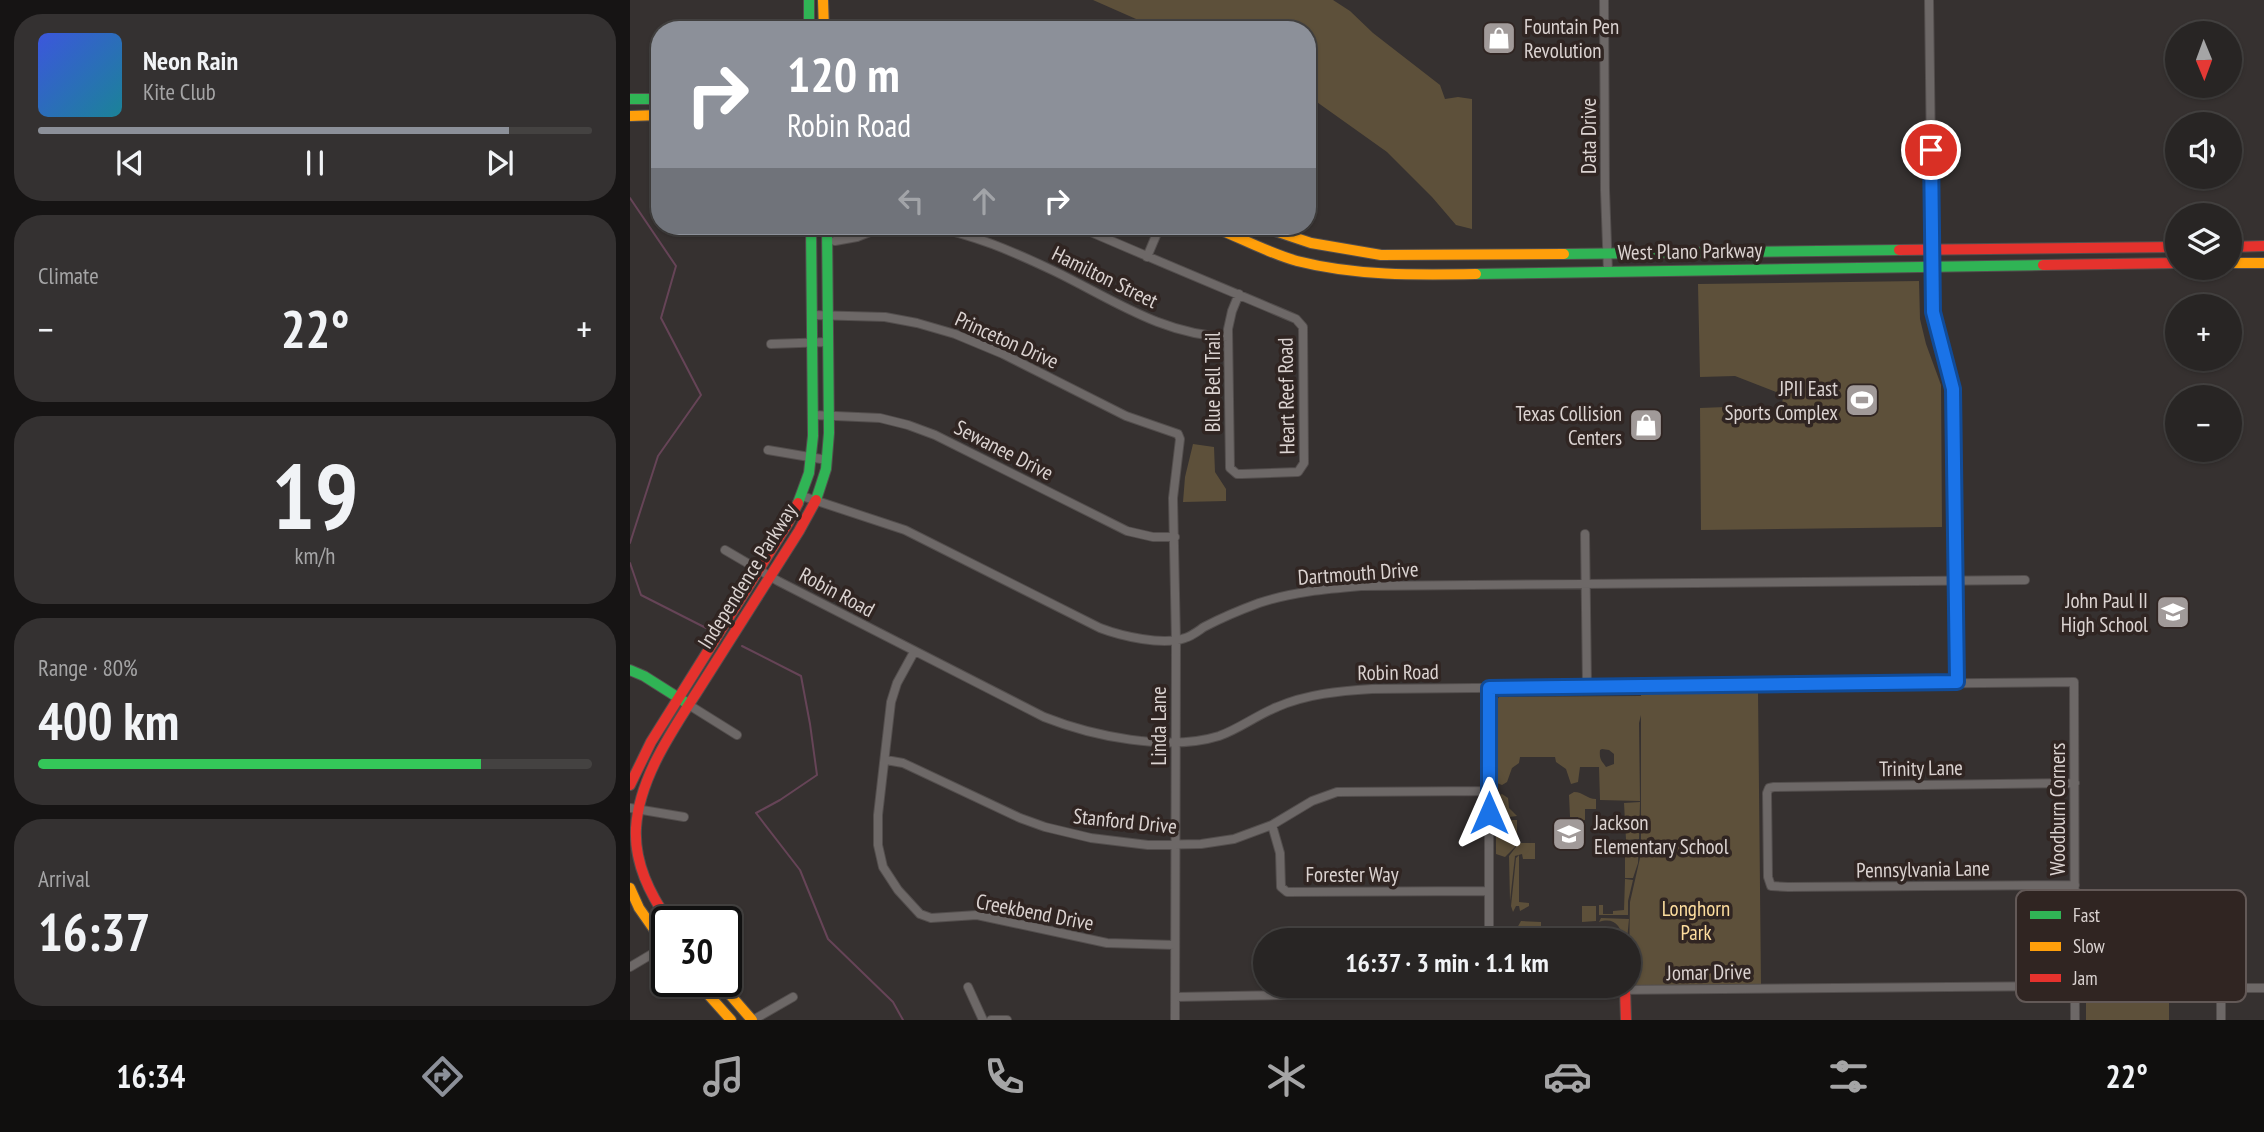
<!DOCTYPE html>
<meta charset="utf-8">
<style>
:root{--surface:#282524;--page:#343131;--text:#f1f3f6;--muted:#a5a5a6;--line:#444241;--accent:#8c9099}
body{margin:0;font-family:"PT Sans Narrow",sans-serif;background:var(--page);color:var(--text);height:100vh;display:flex;flex-direction:column;font-size:26px;white-space:nowrap}
*{box-sizing:border-box;margin:0}
p{font-size:23px;color:var(--muted)}
.icon{flex:none;width:38px;height:38px;fill:none;stroke:currentColor;stroke-width:2;stroke-linecap:round;stroke-linejoin:round}
.map{position:relative;flex:1;overflow:hidden}
.drawer{display:flex;flex-direction:column;gap:14px;padding:14px;background:#161414;width:630px}
.drawer>*{flex:none}
.guide{position:absolute;left:21px;top:21px;width:665px;height:214px;border-radius:28px;box-shadow:0 2px 5px #0004,0 0 0 2px var(--line);background:#8c9099;color:#fff;overflow:hidden}
.needle{width:46px;rotate:179deg}
.buttons{position:absolute;left:1535px;top:21px;display:grid;gap:14px}
.buttons a{display:grid;place-items:center;width:77px;height:77px;border-radius:50%;background:var(--surface);box-shadow:0 2px 5px #0004,0 0 0 2px var(--line);font-size:35px}
.speed{position:absolute;left:21px;top:906px;display:flex;gap:14px;font-size:35px;font-weight:700;text-align:center}
.speed>*{display:grid;place-content:center;width:91px;height:91px;border-radius:50%;background:var(--surface);box-shadow:0 2px 5px #0004,0 0 0 2px var(--line);line-height:1}
.speed .limit{border:4px solid #111;border-radius:10px;background:#fff;color:#111}
.pin{position:absolute;display:grid;place-items:center;width:60px;height:60px;color:#fff;margin:-30px;border:4px solid #fff;border-radius:50%;box-shadow:0 2px 7px #0007}
.me{position:absolute;width:77px;margin:-38px;rotate:0deg;stroke-linejoin:round;filter:drop-shadow(0 0 5px #0008)}
.turn{display:flex;align-items:center;gap:24px;height:147px;padding:0 21px;font-size:32px}
.turn .icon{width:91px;height:91px;stroke-width:2.5}
.turn b{display:block;font-size:49px;line-height:60px}
.lanes{display:flex;align-items:center;height:66px;padding:0 21px;background:#0003;justify-content:center;gap:35px;direction:ltr}
.lanes .off{opacity:.35}
.big{font-size:52px;font-weight:700;line-height:1.1}
.drawer .tile{flex:1;display:flex;flex-direction:column;justify-content:center;gap:10px;min-width:0;padding:0 24px;border-radius:28px;background:var(--page)}
.drawer .dial{align-items:center;gap:0}
.dial b{font-size:91px;line-height:1}
.song{display:flex;align-items:center;gap:21px}
.cover{width:84px;height:84px;border-radius:10px;background:linear-gradient(135deg,hsl(230 70% 55%),hsl(190 70% 35%))}
.played{height:7px;border-radius:4px;background:linear-gradient(90deg,var(--accent) 85%,var(--line) 85%)}
.keys{display:flex;justify-content:space-around;direction:ltr}
.heat{display:flex;justify-content:space-between;align-items:center;font-size:38px;direction:ltr}
.charge{height:10px;border-radius:5px;background:linear-gradient(90deg,#34c759 80%,var(--line) 0)}
.trip{position:absolute;left:623px;top:928px;width:388px;height:70px;border-radius:35px;background:var(--surface);box-shadow:0 2px 5px #0004,0 0 0 2px var(--line);font-weight:700;line-height:70px;text-align:center}
.tabs{display:flex;height:112px;justify-content:space-around;align-items:center;background:#100f0e;color:var(--muted)}
.tabs .icon{width:49px;height:49px}
.tabs .active{color:var(--accent)}
.tabs b{font-size:32px;color:var(--text)}
main{display:flex;flex:1;min-height:0}
.map>svg:first-child{display:block}
.green{fill:#5d503a;fill-rule:evenodd}
.lines{fill:none;stroke-linecap:round;stroke-linejoin:round}
.stream{stroke:#664457;stroke-width:2}
.street-casing{stroke:#534e4d;stroke-width:10}
.fast-casing{stroke:#534e4d;stroke-width:12}
.slow-casing{stroke:#534e4d;stroke-width:12}
.jam-casing{stroke:#534e4d;stroke-width:12}
.street{stroke:#6d6867;stroke-width:8}
.fast{stroke:#30b455;stroke-width:10}
.slow{stroke:#ff9f0a;stroke-width:10}
.jam{stroke:#e5322d;stroke-width:10}
.route-casing{stroke:#114b97;stroke-width:18}
.route{stroke:#1a73e8;stroke-width:12}
.labels{text-anchor:middle;dominant-baseline:central;stroke-width:7;stroke-linejoin:round;paint-order:stroke}
.poi-label{font-size:21px;fill:#dbd3d1;stroke:#302522;text-anchor:end}
.street-label{font-size:21px;fill:#dbd3d1;stroke:#302522}
.park-label{font-size:21px;fill:#fddd9e;stroke:#302522}
.key{fill:#302522;stroke:#635957;stroke-width:2}
.key-label{font-size:19px;fill:#dbd3d1}
</style>
<main>
<section class="drawer">
<div class="tile">
<div class="song"><i class="cover"></i><div><b>Neon Rain</b><p>Kite Club</p></div></div>
<div class="played"></div>
<div class="keys"><svg class="icon" aria-label="previous" viewBox="0 0 24 24"><path d="M18 5L8 12l10 7zM5 5v14"/></svg><svg class="icon" aria-label="pause" viewBox="0 0 24 24"><path d="M8 5v14M16 5v14"/></svg><svg class="icon" aria-label="next" viewBox="0 0 24 24"><path d="M6 5l10 7-10 7zM19 5v14"/></svg></div>
</div>
<div class="tile"><p>Climate</p>
<div class="heat"><a>−</a><b class="big">22°</b><a>+</a></div>
</div>
<div class="tile dial"><b>19</b><p>km/h</p></div>
<div class="tile"><p>Range · 80%</p><b class="big">400 km</b><div class="charge"></div></div>
<div class="tile"><p>Arrival</p><b class="big">16:37</b></div>
</section>
<div class="map">
<svg width="1634" height="1020" viewBox="0 0 1634 1020">
<rect width="100%" height="100%" fill="#363130"/>
<path class="green" d="M463 0H703L720 11 743 33 810 85 815 99 828 97 842 99V229L826 225 802 197 757 152 677 95V30H531Z
M1289 281 1290 319 1296 344 1311 385 1312 527 1071 530 1070 408 1121 406 1148 417 1154 395 1105 376 1070 377 1068 284Z
M563 444 584 447 585 472 596 489V501L553 502 555 477Z
M1128 691 1131 985 1000 986 999 963 1000 981 1003 968 999 961 1000 902 1010 858 1011 846V715L1009 723 1010 801 970 800 969 767H950L948 782 941 784 936 769 926 762 925 757H890L889 763 882 768 877 782 872 785 867 783 866 701 869 697 1011 696V692ZM972 749 979 750 984 754V764L976 767C972 761 969 760 970 750Z
M944 792C953 792 957 799 966 799V809H955V820H949L948 817H940L939 795Z
M872 794 878 798 879 808 887 816 879 817V820H887V845L875 857 866 854V802L867 796Z
M1010 802 1009 839 996 840 994 803Z
M1009 841 1008 863 1003 878H995V842Z
M889 843H905V859H893L892 854 885 856 880 901 879 856Z
M889 855V902L899 903V906L890 911 889 906H886L883 912 881 906 886 858Z
M995 879 1003 880 998 901V915H969V905H973V914H983V911L994 910Z
M952 906H966V921L952 922Z
M971 918 999 919 997 940H992C992 926 984 917 969 922Z
M891 921 911 922V940H890L887 928Z
M1539 1002V1020H1456V1003Z"/>
<g class="lines">
<path class="stream" d="M0 198 46 266 31 318 71 395 28 456 0 543
M0 563 11 595 80 630
M112 646 171 676 180 724 187 775 150 800 126 813 170 870 198 939 263 1002 273 1020"/>
<g class="street-casing">
<path id="street" d="M974 0 975 190 978 272
M1299 0 1303 312 1323 389 1327 683
M299 226C343 234 384 252 424 271 482 299 532 335 598 337
M447 226C520 258 593 288 666 319L673 327 674 463 668 472 612 474H607L600 468 598 329 602 311 609 294
M205 241 227 237 255 226
M517 257 530 226
M182 315 255 317 287 323 325 334 373 354 496 416 548 434 550 439 543 498 546 641 545 1020
M141 344 198 342
M183 415 250 418 278 425 305 435 497 531 523 537H545
M138 450 197 460
M172 496 275 530 470 628C491 636 533 646 555 638 562 636 568 631 574 627 591 618 610 610 629 603 662 592 696 589 731 586L1395 580
M955 534 957 686
M95 550 148 581 414 717C462 736 538 752 589 736 609 729 627 715 647 707 677 694 709 691 742 689L1444 682 1445 1020
M284 652 267 683 261 702 248 815V845L253 867 268 890 290 914 301 918 347 915 477 943 545 945
M59 705 107 735
M256 760 273 763 390 818 415 827 461 838 518 845 571 844 604 839 642 825 682 801 707 792 859 791
M1445 783 1144 787 1139 788 1137 793 1138 877 1141 886 1158 887 1445 885
M0 808 54 817
M642 825 650 853 651 887 657 892 858 891
M80 922 94 916
M859 940V688
M0 967 37 945
M338 987 353 1020
M545 997 865 991 1445 986
M123 1020 163 997
M361 1020H377
M1591 1020V988H1634"/>
</g>
<g class="fast-casing">
<path id="fast" d="M179 0V30
M0 99H30
M934 254 1269 250
M846 274 1413 265
M186 500 196 469 199 433 197 226
M168 503 179 473 183 436 181 226
M0 670 14 676 55 702"/>
</g>
<g class="slow-casing">
<path id="slow" d="M193 0 194 30
M0 116 30 115
M581 226C609 237 638 253 667 261 726 276 785 275 846 274
M630 226 681 243 751 255 934 254
M1600 263H1634
M0 888 9 908 37 948
M67 982 101 1020
M89 982 122 1020"/>
</g>
<g class="jam-casing">
<path id="jam" d="M1600 247 1634 246
M1269 250 1547 247
M1413 265 1547 263
M0 785 21 742 158 523 168 503
M39 922C20 894 4 863 6 828 9 776 45 727 72 684 104 633 137 582 169 531L186 500
M995 990 996 1020"/>
</g>
<use href="#street" class="street"/>
<use href="#fast" class="fast"/>
<use href="#slow" class="slow"/>
<use href="#jam" class="jam"/>
</g>
<g class="lines">
<g class="route-casing">
<path id="route" d="M859 813V688L1327 682 1323 389 1303 312 1301 150"/>
</g>
<use href="#route" class="route"/>
</g>
<defs>
<g id="shop-square" transform="scale(1.75)"><rect x="-9" y="-9" width="18" height="18" rx="4" fill="#a19a99" stroke="#302522"/><path d="M-5-2.5h2.3a2.7 3.5 0 0 1 5.4 0H5L5.5 6h-11ZM-1.5-2.5h3a1.5 2.3 0 0 0-3 0Z" fill="#fff"/></g>
<g id="stadium-square" transform="scale(1.75)"><rect x="-9" y="-9" width="18" height="18" rx="4" fill="#a19a99" stroke="#302522"/><path d="M0-5a6.5 5 0 1 0 0 10a6.5 5 0 1 0 0-10ZM-3.5-1.8h7v3.6h-7Z" fill="#fff"/></g>
<g id="school-square" transform="scale(1.75)"><rect x="-9" y="-9" width="18" height="18" rx="4" fill="#a19a99" stroke="#302522"/><path d="M0-5L7-2L0 1L-7-2ZM-4 1L0 2.5L4 1V4Q0 6-4 4Z" fill="#fff"/></g>
</defs>
<g fill-rule="evenodd">
<use href="#shop-square" x="869" y="38"/>
<use href="#stadium-square" x="1232" y="400"/>
<use href="#shop-square" x="1016" y="425"/>
<use href="#school-square" x="1543" y="612"/>
<use href="#school-square" x="939" y="834"/>
</g>
<g class="labels">
<g class="poi-label">
<text x="894" y="26" text-anchor="start">Fountain Pen<tspan x="894" dy="24">Revolution</tspan></text>
<text x="1208" y="388">JPII East<tspan x="1208" dy="24">Sports Complex</tspan></text>
<text x="992" y="413">Texas Collision<tspan x="992" dy="24">Centers</tspan></text>
<text x="1518" y="600">John Paul II<tspan x="1518" dy="24">High School</tspan></text>
<text x="964" y="822" text-anchor="start">Jackson<tspan x="964" dy="24">Elementary School</tspan></text>
</g>
<g class="street-label">
<text transform="translate(958 136) rotate(-90)">Data Drive</text>
<text transform="translate(1060 251) rotate(-1)">West Plano Parkway</text>
<text transform="translate(475 277) rotate(26)">Hamilton Street</text>
<text transform="translate(377 340) rotate(24)">Princeton Drive</text>
<text transform="translate(582 382) rotate(-90)">Blue Bell Trail</text>
<text transform="translate(656 396) rotate(-91)">Heart Reef Road</text>
<text transform="translate(374 450) rotate(27)">Sewanee Drive</text>
<text transform="translate(728 573) rotate(-4)">Dartmouth Drive</text>
<text transform="translate(117 576) rotate(-58)">Independence Parkway</text>
<text transform="translate(207 592) rotate(28)">Robin Road</text>
<text transform="translate(768 672) rotate(-1)">Robin Road</text>
<text transform="translate(528 726) rotate(-90)">Linda Lane</text>
<text transform="translate(1291 768) rotate(-1)">Trinity Lane</text>
<text transform="translate(1427 809) rotate(-90)">Woodburn Corners</text>
<text transform="translate(495 821) rotate(6)">Stanford Drive</text>
<text transform="translate(1293 869) rotate(-1)">Pennsylvania Lane</text>
<text x="722" y="874">Forester Way</text>
<text transform="translate(405 912) rotate(11)">Creekbend Drive</text>
<text transform="translate(1079 972) rotate(-1)">Jomar Drive</text>
</g>
<g class="park-label">
<text x="1066" y="908">Longhorn<tspan x="1066" dy="24">Park</tspan></text>
</g>
</g>
<rect x="1386" y="890" width="230" height="112" rx="10" class="key"/>
<rect x="1400" y="911" width="31" height="8" fill="#30b455"/>
<rect x="1400" y="942" width="31" height="9" fill="#ff9f0a"/>
<rect x="1400" y="974" width="31" height="8" fill="#e5322d"/>
<g class="key-label">
<text x="1443" y="922">Fast</text>
<text x="1443" y="953">Slow</text>
<text x="1443" y="985">Jam</text>
</g>
</svg>
<div class="buttons">
<a><svg class="needle" viewBox="-14 -14 28 28"><path d="M0-13l5 13h-10z" fill="#e53935"/><path d="M0 13l5-13h-10z" fill="#a5a5a6"/></svg></a>
<a><svg class="icon" aria-label="sound" viewBox="0 0 24 24"><path d="M4 9h4l5-4v14l-5-4H4zM17 9q2 3 0 6"/></svg></a>
<a><svg class="icon" aria-label="layers" viewBox="0 0 24 24"><path d="M12 4l9 5-9 5-9-5zM3 14l9 5 9-5"/></svg></a>
<a>+</a>
<a>−</a>
</div>
<div class="speed"><div class="limit">30</div></div>
<div class="pin" style="left:1301px;top:150px;background:#d93025"><svg class="icon" aria-label="arrive" viewBox="0 0 24 24"><path d="M6 21V4h12l-3 4 3 4H6"/></svg></div>
<svg class="me" style="left:859px;top:813px" viewBox="-20 -20 40 40"><path d="M0-17L14 15 0 8-14 15z" fill="#1a73e8" stroke="#fff" stroke-width="4"/></svg>
<div class="trip">16:37 · 3 min · 1.1 km</div>
<div class="guide">
<div class="turn"><svg class="icon" aria-label="right" viewBox="0 0 24 24"><path d="M7 20v-9h11M14 6l5 5-5 5"/></svg><div><b>120 m</b>Robin Road</div></div>
<div class="lanes"><svg class="icon off" aria-label="left" viewBox="0 0 24 24"><path d="M17 20v-9H6M10 6l-5 5 5 5"/></svg><svg class="icon off" aria-label="ahead" viewBox="0 0 24 24"><path d="M12 20V5M6 11l6-6 6 6"/></svg><svg class="icon" aria-label="right" viewBox="0 0 24 24"><path d="M7 20v-9h11M14 6l5 5-5 5"/></svg></div>
</div>
</div>
</main>
<nav class="tabs">
<b>16:34</b>
<svg class="icon active" aria-label="directions" viewBox="0 0 24 24"><path d="M12 3l9 9-9 9-9-9zM9 14v-3h6M13 9l2 2-2 2"/></svg>
<svg class="icon" aria-label="music" viewBox="0 0 24 24"><path d="M9 18V5l10-2v13"/><circle cx="6" cy="18" r="3"/><circle cx="16" cy="16" r="3"/></svg>
<svg class="icon" aria-label="phone" viewBox="0 0 24 24"><path d="M5 4h4l2 5-3 2q2 4 5 5l2-3 5 2v4C11 20 4 13 5 4z"/></svg>
<svg class="icon" aria-label="climate" viewBox="0 0 24 24"><path d="M12 3v18M4 7l16 10M4 17L20 7"/></svg>
<svg class="icon" aria-label="car" viewBox="0 0 24 24"><path d="M5 17H2v-5l4-1 3-4h7l3 4 3 1v5h-3M9 17h6M6 11h13"/><circle cx="7" cy="17" r="2"/><circle cx="17" cy="17" r="2"/></svg>
<svg class="icon" aria-label="filters" viewBox="0 0 24 24"><path d="M4 7h16M4 17h16"/><circle cx="9" cy="7" r="2"/><circle cx="15" cy="17" r="2"/></svg>
<b>22°</b>
</nav>
